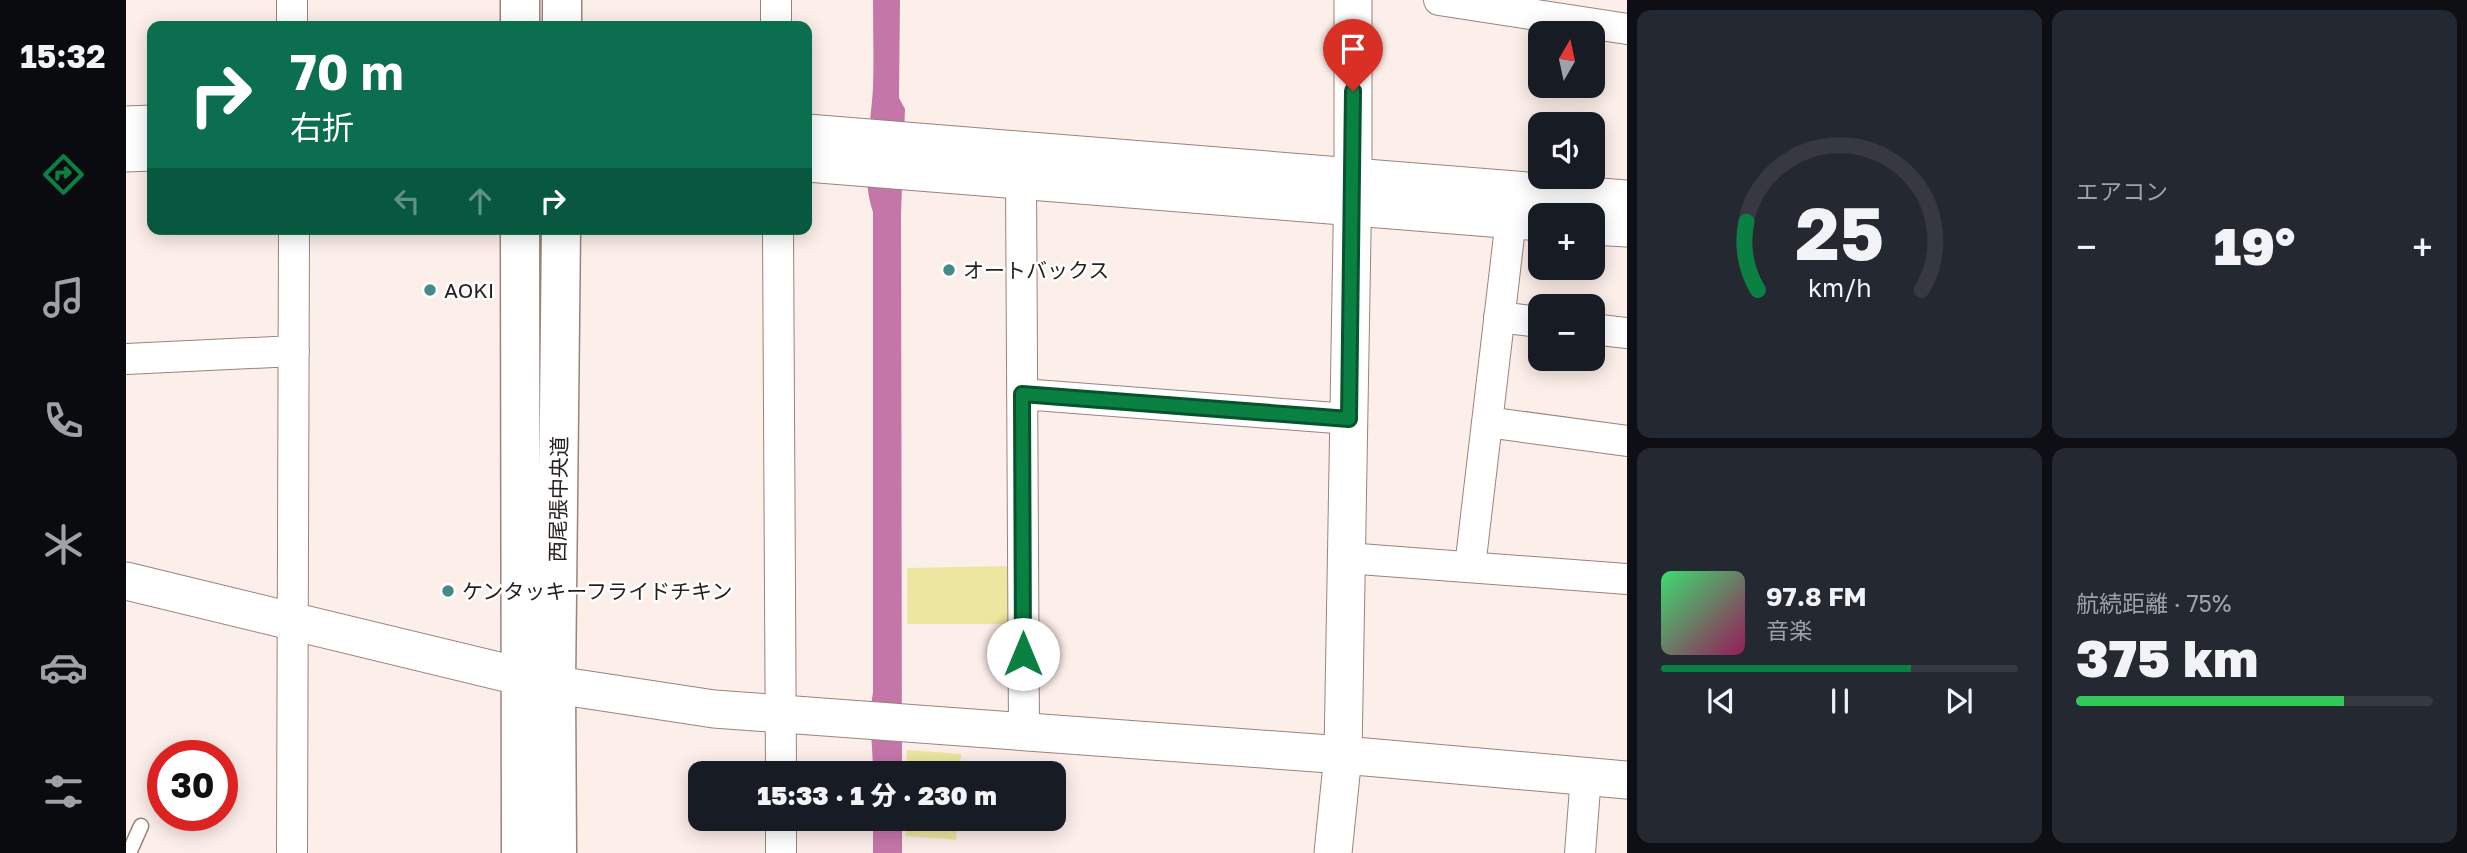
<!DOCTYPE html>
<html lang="ja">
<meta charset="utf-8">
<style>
:root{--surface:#171b24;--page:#242831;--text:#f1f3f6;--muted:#9ea1a6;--line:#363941;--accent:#0b8043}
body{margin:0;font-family:"Golos Text","Noto Sans JP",sans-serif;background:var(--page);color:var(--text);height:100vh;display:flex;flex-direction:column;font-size:26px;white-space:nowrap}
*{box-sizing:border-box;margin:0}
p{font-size:23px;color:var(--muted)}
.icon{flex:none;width:38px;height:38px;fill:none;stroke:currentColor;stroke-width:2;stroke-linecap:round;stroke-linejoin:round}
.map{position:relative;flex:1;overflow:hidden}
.sheet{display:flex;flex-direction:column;gap:10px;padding:10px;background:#0d0f14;width:840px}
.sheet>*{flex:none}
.top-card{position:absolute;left:21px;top:21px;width:665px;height:214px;border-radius:14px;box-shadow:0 4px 18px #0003;background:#0b6e4f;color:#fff;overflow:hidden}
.needle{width:46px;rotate:9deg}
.buttons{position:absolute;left:1402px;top:21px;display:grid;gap:14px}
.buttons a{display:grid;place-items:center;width:77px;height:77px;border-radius:14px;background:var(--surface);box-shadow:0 4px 18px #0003;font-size:35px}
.speed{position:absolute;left:21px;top:740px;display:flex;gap:14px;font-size:35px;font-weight:700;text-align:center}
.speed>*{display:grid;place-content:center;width:91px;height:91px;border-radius:50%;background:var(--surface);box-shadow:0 4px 18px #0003;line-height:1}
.speed .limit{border:10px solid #d22;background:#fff;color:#111}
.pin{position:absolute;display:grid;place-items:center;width:60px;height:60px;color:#fff;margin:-72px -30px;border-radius:50% 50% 50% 0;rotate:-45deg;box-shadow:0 0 7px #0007}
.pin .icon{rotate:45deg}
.me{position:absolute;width:77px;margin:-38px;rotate:0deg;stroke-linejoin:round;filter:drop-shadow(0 0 5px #0008)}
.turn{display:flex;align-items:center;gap:24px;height:147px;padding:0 28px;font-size:32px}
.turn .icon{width:91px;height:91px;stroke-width:2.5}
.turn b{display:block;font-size:49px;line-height:60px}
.lanes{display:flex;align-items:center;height:66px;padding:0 28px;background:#0003;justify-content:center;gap:35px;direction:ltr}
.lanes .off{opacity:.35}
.big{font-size:52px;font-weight:800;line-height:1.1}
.sheet .tile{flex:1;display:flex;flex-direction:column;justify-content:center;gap:10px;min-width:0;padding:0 24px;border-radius:14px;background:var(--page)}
.sheet .dial{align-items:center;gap:0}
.dial svg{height:182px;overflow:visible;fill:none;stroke:var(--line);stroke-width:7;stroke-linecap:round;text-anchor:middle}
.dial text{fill:var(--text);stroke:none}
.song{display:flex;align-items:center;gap:21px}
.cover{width:84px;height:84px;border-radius:10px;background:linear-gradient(135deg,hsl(140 70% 55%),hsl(330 70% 35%))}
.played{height:7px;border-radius:4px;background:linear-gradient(90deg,var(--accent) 70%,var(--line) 70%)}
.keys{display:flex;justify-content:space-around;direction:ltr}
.heat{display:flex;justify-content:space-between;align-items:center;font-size:38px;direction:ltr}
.charge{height:10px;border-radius:5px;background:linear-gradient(90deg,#34c759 75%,var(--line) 0)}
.sheet .tiles{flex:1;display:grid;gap:10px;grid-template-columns:repeat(2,1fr)}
.trip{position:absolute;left:562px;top:761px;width:378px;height:70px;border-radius:14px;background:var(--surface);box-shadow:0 4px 18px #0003;font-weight:800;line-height:70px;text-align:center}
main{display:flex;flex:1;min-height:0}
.tab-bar{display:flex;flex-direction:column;width:126px;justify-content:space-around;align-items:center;background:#090b0e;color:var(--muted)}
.tab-bar .icon{width:49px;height:49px}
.tab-bar .on{color:var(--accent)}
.tab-bar b{font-size:32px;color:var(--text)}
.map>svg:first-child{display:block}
.green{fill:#ede6a0}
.water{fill:#c576a9}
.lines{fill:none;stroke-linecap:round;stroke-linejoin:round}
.service-casing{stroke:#99847c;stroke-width:17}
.minor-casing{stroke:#99847c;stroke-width:32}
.tertiary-casing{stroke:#99847c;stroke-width:39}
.primary-casing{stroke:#99847c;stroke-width:41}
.service{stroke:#fff;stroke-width:14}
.minor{stroke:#fff;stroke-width:30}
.tertiary{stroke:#fff;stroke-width:37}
.primary{stroke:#fff;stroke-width:38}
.route-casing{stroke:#07532c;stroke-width:18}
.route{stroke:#0b8043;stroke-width:12}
.poi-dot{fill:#448b8a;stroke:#fff;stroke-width:2.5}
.labels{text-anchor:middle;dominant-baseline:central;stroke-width:5;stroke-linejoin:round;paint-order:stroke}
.poi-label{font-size:21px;fill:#271f1c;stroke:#fff;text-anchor:start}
.street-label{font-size:21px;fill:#271f1c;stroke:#fff}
</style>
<main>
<nav class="tab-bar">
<b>15:32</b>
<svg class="icon on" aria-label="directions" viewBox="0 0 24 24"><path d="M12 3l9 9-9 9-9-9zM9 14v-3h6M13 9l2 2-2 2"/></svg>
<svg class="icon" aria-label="music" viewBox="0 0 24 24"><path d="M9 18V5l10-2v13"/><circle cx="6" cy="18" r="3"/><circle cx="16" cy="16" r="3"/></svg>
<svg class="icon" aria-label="phone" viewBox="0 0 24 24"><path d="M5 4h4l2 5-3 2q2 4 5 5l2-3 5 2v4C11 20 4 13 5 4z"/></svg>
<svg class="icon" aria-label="climate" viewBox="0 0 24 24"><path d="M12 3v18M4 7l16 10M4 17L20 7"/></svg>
<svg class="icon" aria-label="car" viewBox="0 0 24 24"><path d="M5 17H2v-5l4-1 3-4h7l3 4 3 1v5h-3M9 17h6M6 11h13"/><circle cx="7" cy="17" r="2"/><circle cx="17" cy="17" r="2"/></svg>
<svg class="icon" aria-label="filters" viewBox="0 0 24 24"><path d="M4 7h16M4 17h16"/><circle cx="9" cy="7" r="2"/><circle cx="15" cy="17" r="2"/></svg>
</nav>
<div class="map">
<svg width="1501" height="853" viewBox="0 0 1501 853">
<rect width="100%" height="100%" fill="#fceee9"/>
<path class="green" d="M886 566 887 624H781V568Z
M781 750 835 754 834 773H780Z
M780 819H831L830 840 780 836Z"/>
<path class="water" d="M747 0H774L773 98 779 109 775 213 776 773H747C747 746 742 720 747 692V212C734 174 745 126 747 87 748 58 747 29 747 0Z
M747 819H776V853H747Z"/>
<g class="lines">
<g class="service-casing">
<path id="service" d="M3 853 15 826"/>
</g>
<g class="minor-casing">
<path id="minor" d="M166 0V26
M1313 0 1501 29
M650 26V0
M895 180 898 732
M652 229 655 774
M1373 317 1414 322
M1466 329 1501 333
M0 359 168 351
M896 394 1223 419
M1361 422 1501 441
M1220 558 1501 579
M1344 567 1385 219
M655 819V853
M166 853 168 229
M1454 853 1460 776"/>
</g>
<g class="tertiary-casing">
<path id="tertiary" d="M0 125 26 124
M681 133 1501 199
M0 153 26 152
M681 163 1414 222
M1466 226 1501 228
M0 581 430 685 588 709 1217 755 1501 780
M1207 853 1217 755 1227 177V0"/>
</g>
<g class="primary-casing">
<path id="primary" d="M436 0V26
M394 26V0
M394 229 395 853
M431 853 430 685 435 229"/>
</g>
<use href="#service" class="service"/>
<use href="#minor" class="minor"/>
<use href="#tertiary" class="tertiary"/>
<use href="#primary" class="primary"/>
</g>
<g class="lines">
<g class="route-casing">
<path id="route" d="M897 654 896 394 1223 419 1227 91"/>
</g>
<use href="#route" class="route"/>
</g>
<g class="poi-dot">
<circle cx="823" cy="270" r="7"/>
<circle cx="304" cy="290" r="7"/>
<circle cx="322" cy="591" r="7"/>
</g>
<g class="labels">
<g class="poi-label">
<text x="837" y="270">オートバックス</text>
<text x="318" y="290">AOKI</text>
<text x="336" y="591">ケンタッキーフライドチキン</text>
</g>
<g class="street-label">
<text transform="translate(432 499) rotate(-89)">西尾張中央道</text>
</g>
</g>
</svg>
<div class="buttons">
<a><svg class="needle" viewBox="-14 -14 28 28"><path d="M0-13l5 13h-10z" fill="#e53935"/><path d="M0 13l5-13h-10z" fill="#9ea1a6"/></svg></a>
<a><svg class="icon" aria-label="sound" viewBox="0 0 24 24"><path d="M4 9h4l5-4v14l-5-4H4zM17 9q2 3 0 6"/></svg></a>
<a>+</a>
<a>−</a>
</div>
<div class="speed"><div class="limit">30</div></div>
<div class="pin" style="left:1227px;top:91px;background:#d93025"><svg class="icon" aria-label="arrive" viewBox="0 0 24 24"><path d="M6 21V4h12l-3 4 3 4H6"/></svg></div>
<svg class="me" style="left:897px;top:654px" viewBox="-20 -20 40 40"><circle r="19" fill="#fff"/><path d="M0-13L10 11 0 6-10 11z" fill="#0b8043"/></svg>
<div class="trip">15:33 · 1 分 · 230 m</div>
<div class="top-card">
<div class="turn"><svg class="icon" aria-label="right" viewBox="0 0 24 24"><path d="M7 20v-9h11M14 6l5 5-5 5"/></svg><div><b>70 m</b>右折</div></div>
<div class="lanes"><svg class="icon off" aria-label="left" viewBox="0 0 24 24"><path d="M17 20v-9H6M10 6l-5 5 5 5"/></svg><svg class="icon off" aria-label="ahead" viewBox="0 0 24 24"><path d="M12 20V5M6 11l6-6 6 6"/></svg><svg class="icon" aria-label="right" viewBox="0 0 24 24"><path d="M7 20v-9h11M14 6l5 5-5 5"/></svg></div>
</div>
</div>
<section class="sheet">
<div class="tiles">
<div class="tile dial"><svg viewBox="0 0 100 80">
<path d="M14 69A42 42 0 1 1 86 69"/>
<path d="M14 69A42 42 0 0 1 9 39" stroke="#0b8043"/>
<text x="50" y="56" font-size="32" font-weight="700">25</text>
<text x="50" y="72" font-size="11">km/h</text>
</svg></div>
<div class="tile"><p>エアコン</p>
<div class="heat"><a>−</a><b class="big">19°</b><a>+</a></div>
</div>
<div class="tile">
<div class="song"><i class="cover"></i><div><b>97.8 FM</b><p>音楽</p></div></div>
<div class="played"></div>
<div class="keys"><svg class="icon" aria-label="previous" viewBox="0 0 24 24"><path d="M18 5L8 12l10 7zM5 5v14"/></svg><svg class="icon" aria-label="pause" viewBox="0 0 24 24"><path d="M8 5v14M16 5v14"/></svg><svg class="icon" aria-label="next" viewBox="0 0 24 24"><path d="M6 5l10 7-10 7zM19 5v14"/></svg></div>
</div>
<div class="tile"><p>航続距離 · 75%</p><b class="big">375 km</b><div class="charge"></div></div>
</div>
</section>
</main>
